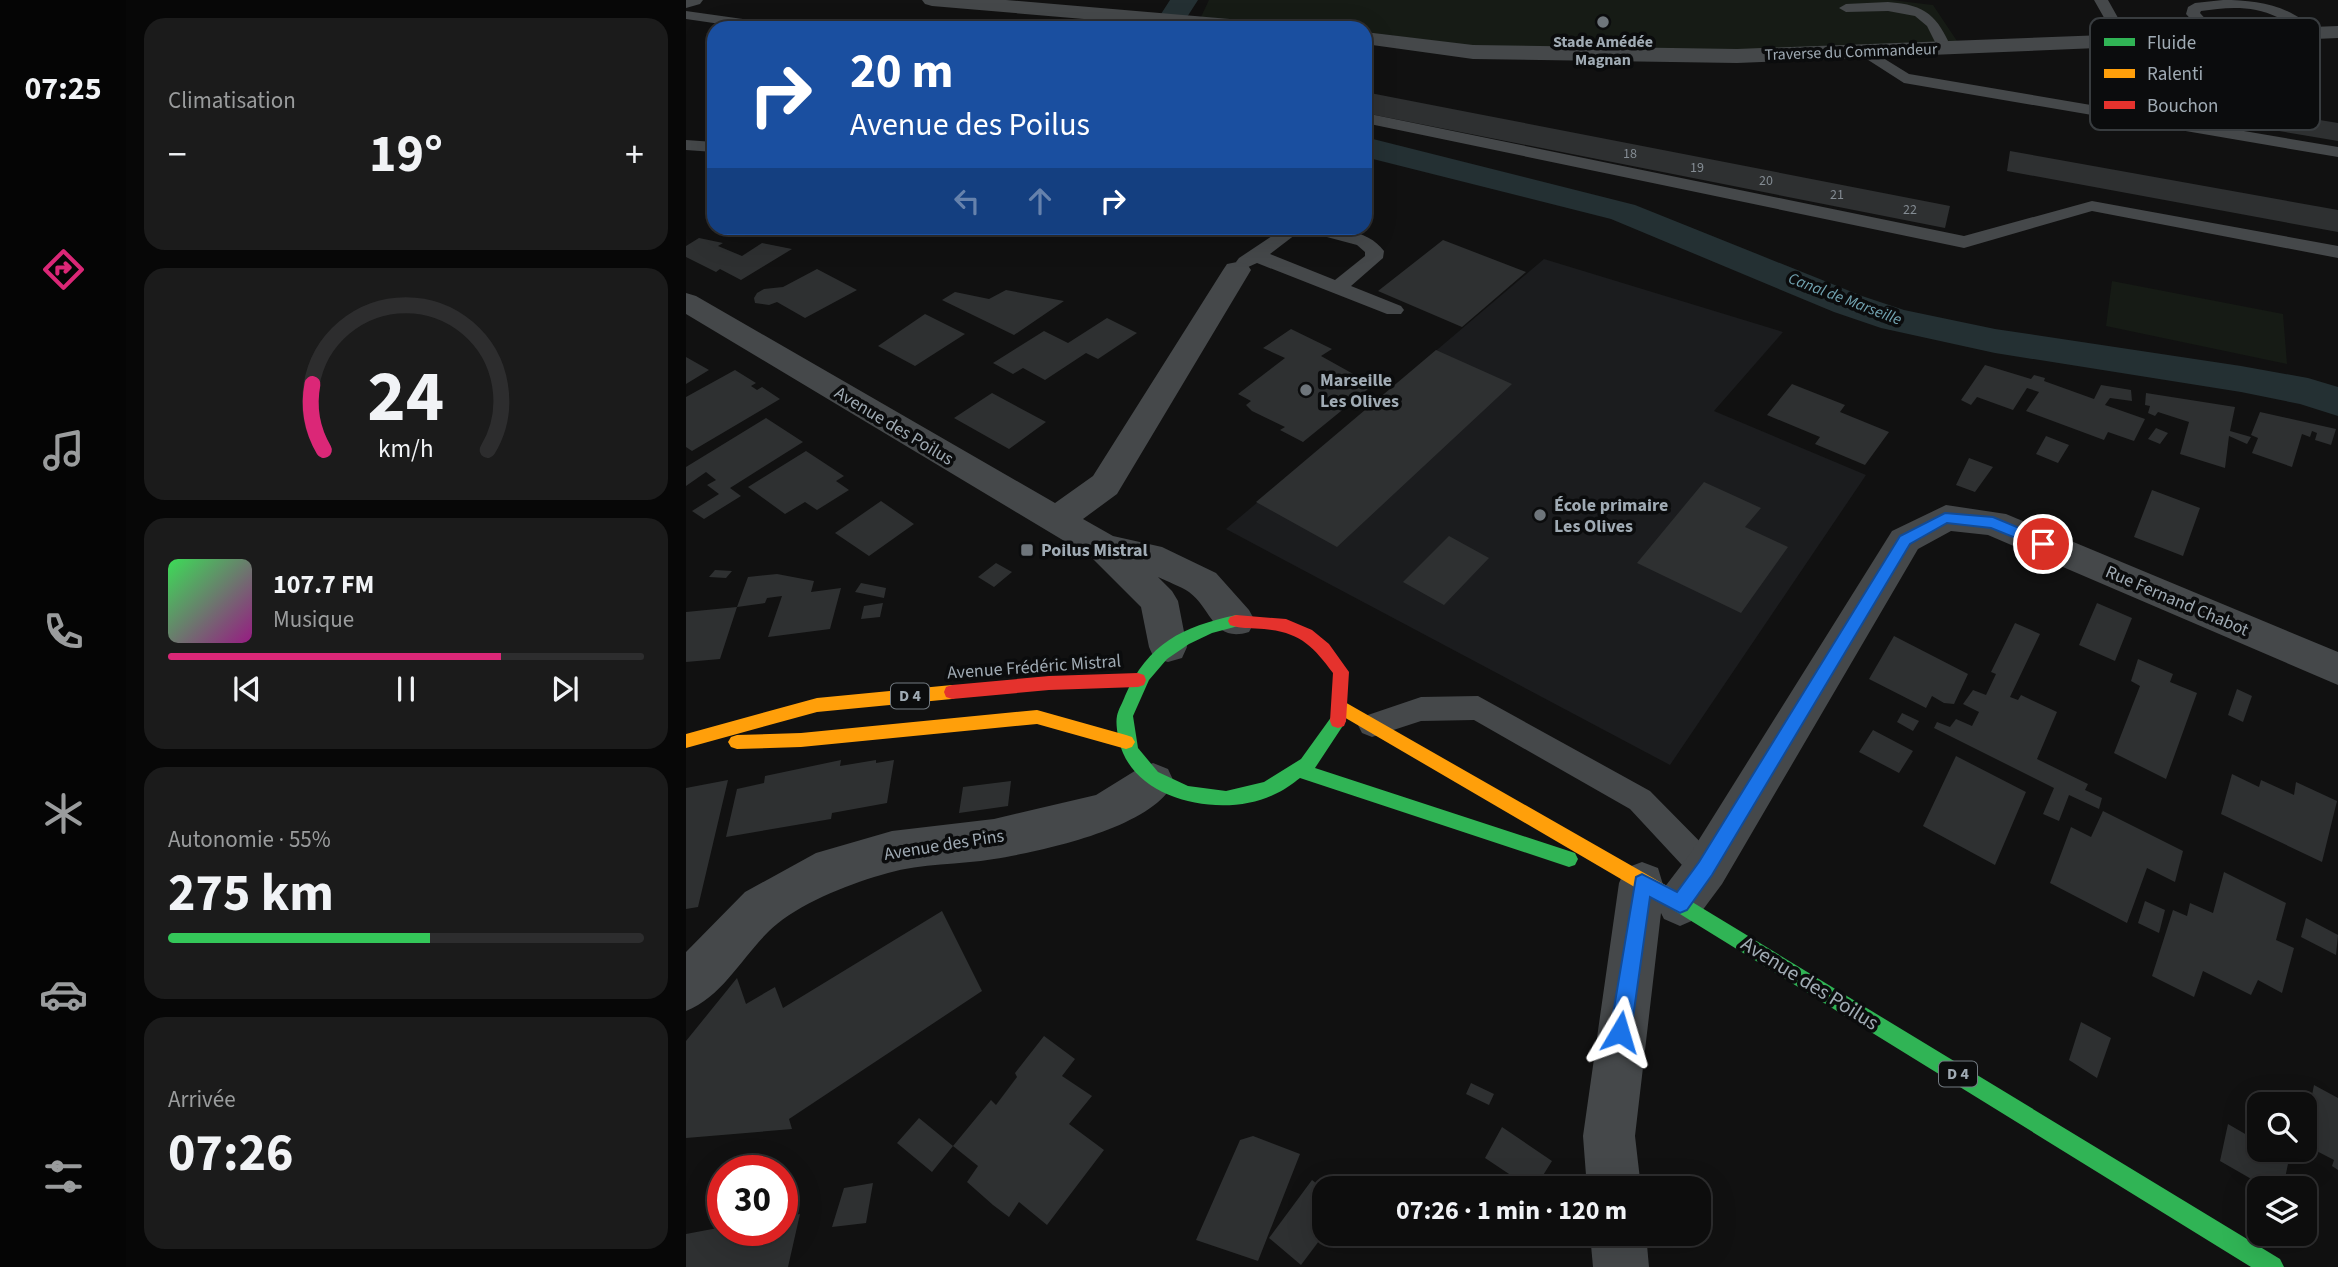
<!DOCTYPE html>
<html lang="fr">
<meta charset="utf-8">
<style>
:root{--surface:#0d0d0d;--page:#1b1b1b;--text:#f1f3f6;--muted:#9a9c9d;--line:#2d2d2e;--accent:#db2777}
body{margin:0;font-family:"Source Sans 3",sans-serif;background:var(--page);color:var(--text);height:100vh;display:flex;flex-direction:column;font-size:26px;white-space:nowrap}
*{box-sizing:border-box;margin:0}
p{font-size:23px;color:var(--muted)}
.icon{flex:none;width:38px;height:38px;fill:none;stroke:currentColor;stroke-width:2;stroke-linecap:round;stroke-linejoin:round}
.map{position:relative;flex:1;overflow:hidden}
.sheet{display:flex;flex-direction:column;gap:18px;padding:18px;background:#070707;width:560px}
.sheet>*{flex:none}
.banner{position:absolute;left:21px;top:21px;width:665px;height:214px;border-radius:21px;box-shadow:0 7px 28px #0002,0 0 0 2px var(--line);background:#1a4fa0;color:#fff;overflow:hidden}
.controls{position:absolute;left:1561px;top:1092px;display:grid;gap:14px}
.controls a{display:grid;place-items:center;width:70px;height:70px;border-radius:14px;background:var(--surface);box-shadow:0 7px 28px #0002,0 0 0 2px var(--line);font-size:35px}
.speed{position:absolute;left:21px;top:1155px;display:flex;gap:14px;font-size:35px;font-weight:700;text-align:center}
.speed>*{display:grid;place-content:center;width:91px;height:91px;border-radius:50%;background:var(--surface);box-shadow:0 7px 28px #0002,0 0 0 2px var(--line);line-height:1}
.speed .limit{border:10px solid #d22;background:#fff;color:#111}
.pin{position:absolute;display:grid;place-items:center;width:60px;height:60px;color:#fff;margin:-30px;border:4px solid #fff;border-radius:50%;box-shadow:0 2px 7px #0007}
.me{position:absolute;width:77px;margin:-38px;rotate:7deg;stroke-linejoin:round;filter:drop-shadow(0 0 5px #0008)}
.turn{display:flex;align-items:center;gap:24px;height:147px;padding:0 28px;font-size:32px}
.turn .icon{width:91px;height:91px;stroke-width:2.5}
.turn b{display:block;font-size:49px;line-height:60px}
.lanes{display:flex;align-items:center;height:66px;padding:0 28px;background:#0003;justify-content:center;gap:35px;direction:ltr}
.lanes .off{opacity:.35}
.big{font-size:52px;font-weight:700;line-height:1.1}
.sheet .card{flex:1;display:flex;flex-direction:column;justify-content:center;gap:10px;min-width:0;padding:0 24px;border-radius:21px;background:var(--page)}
.sheet .dial{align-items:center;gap:0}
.dial svg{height:182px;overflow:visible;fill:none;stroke:var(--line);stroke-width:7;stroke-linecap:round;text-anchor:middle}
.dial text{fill:var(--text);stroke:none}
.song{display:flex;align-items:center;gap:21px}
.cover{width:84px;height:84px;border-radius:10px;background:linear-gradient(135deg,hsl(130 70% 55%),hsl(310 70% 35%))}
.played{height:7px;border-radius:4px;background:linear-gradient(90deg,var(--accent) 70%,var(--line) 70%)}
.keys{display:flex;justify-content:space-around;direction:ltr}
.heat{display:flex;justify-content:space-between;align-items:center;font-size:38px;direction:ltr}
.charge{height:10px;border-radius:5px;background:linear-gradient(90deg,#34c759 55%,var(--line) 0)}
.trip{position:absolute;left:626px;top:1176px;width:399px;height:70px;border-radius:21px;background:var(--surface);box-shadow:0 7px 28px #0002,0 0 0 2px var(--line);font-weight:700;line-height:70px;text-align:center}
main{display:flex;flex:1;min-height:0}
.menu{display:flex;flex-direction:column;width:126px;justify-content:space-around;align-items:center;background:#050505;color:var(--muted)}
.menu .icon{width:49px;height:49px}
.menu .active{color:var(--accent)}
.menu b{font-size:32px;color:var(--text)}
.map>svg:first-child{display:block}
.built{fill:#1b1c1e}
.green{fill:#161b15}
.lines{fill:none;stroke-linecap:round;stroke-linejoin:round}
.canal{fill:#243033;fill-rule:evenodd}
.building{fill:#2e3031}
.lane{fill:#45484a;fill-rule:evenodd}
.street{fill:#45484a;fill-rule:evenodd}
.fast{fill:#30b455;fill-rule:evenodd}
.slow{fill:#ff9f0a;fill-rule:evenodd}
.jam{fill:#e5322d;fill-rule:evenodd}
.route{fill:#1a73e8;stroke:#114b97;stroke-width:2}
.poi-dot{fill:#6e757b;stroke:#0b0c0d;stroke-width:2.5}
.labels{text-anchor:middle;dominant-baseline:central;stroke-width:7;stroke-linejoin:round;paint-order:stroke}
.number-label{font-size:14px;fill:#848c93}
.far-poi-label{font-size:16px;font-weight:bold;fill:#a0abb4;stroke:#0b0c0d}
.far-street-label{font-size:16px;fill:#a0abb4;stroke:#0b0c0d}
.far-water-label{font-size:16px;font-style:italic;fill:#73a5b3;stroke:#0b0c0d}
.shield{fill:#0b0c0d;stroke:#737b82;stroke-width:2}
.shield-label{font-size:16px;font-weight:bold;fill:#a0abb4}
.poi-label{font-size:18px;font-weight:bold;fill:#a0abb4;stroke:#0b0c0d;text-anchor:start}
.street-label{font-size:18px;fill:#a0abb4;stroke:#0b0c0d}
.near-street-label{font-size:21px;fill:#a0abb4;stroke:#0b0c0d}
.key{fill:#0b0c0d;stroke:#383c3f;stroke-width:2}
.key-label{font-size:19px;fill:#a0abb4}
</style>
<main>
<nav class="menu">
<b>07:25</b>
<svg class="icon active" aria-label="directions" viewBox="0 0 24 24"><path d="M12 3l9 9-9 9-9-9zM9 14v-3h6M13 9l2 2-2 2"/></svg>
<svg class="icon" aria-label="music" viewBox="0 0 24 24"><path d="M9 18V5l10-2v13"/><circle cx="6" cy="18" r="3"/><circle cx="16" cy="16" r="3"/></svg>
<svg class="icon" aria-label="phone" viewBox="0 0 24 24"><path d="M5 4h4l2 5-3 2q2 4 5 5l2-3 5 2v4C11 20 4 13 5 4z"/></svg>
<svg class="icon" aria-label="climate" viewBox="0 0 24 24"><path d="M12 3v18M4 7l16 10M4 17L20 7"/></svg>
<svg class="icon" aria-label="car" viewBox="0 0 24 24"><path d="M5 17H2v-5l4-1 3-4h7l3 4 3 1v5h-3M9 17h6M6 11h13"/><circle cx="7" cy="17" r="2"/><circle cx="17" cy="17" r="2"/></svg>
<svg class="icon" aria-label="filters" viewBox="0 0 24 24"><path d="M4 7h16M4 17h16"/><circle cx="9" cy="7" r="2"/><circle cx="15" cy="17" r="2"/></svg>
</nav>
<section class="sheet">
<div class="card"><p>Climatisation</p>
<div class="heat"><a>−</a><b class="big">19°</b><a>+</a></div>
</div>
<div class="card dial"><svg viewBox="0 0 100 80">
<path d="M14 69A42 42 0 1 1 86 69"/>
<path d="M14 69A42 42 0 0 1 9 40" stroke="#db2777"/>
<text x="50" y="56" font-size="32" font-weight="700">24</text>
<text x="50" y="72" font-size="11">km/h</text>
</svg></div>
<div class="card">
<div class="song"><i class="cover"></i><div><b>107.7 FM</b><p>Musique</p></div></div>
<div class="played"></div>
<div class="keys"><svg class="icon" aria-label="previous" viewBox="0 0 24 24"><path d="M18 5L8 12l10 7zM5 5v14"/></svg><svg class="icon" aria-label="pause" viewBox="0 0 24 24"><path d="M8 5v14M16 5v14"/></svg><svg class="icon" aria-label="next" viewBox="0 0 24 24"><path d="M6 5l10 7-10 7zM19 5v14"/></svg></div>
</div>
<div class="card"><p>Autonomie · 55%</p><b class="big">275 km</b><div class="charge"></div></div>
<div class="card"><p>Arrivée</p><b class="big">07:26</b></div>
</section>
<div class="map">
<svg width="1652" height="1267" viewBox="0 0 1652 1267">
<rect width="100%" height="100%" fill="#111"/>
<path class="built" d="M858 259 1097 332 1028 411 1180 475 984 765 540 529Z"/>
<path class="green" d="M523 0H1205L1247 5 1273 44 1156 49H873L781 45 679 32V28H646L515 17Z
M1426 281 1597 314 1601 364 1420 326Z"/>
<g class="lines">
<path class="canal" d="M484 0H512L494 28H466Z
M679 137 949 205 1176 296 1218 310 1309 329 1555 366 1622 378 1652 387V416L1614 404 1555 392 1309 353 1195 328 1148 312 925 219 679 157Z"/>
</g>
<path class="building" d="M679 92 792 114 1264 206 1259 228 679 113Z
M1500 98 1652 123V141L1499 115Z
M1324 151 1652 210V232L1321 171Z
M13 238 37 243 32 246 56 256 76 243 106 249 55 280 34 269 30 272 0 257V246Z
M757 240 840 272 776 327 692 291Z
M131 269 171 290 119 318 91 302 83 305 69 303 68 298 71 293 78 289 97 287Z
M320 290 378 301 328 335 256 300 269 292 303 299Z
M239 314 279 334 229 366 192 346Z
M421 318 451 333 412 359 400 353 359 380 337 368 327 374 307 363 358 331 382 343Z
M605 329 646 349 635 356 687 385 617 442 594 430 599 427 566 411 560 405 565 401 552 394 599 358 577 348Z
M750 350 826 384 651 547 570 502Z
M0 357 23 370 0 384Z
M1299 365 1345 379 1348 375 1359 378 1358 381 1408 399 1415 385 1445 390 1446 401 1424 398 1419 405 1459 419 1448 441 1422 432 1418 440 1340 411 1353 392 1341 388 1327 410 1291 397 1285 405 1275 400Z
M49 370 70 383 65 386 71 390 76 387 94 399 6 451 0 447V397Z
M1106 384 1159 405 1154 412 1203 432 1179 465 1129 444 1134 437 1081 415Z
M306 393 360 422 323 449 268 418Z
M1460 393 1549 407 1544 431 1565 437 1561 444 1543 436 1539 468 1494 454 1503 422 1472 412 1469 416 1462 413 1464 406 1459 405Z
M1574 412 1650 429 1645 445 1629 440 1631 433 1626 431 1624 437 1616 434 1606 467 1566 453 1572 438 1565 435Z
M80 418 117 442 44 488 55 496 18 519 6 511 33 494 21 485 30 480 20 472 0 486V467Z
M1470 428 1482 433 1474 444 1462 439Z
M1360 436 1383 445 1372 463 1350 454Z
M120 451 158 476 150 481 163 490 131 510 119 502 99 514 62 487Z
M1283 458 1307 467 1289 492 1270 485Z
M1018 482 1075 508 1059 527 1102 547 1055 613 951 563Z
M1466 490 1514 508 1497 556 1448 537Z
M195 501 228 524 183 556 149 533Z
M763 536 803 558 758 605 717 582Z
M310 563 326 572 308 587 292 577Z
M29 570 46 571 40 578 23 577Z
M91 574 128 581 125 592 155 588 144 629 82 637 96 596 81 598 79 603 51 607 62 577Z
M175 583 200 588 198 598 169 592Z
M197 603 194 617 175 619 178 606Z
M1411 603 1446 618 1429 661 1393 645Z
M51 607 34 659 0 662V612Z
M1329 623 1354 634 1324 697 1332 700 1335 695 1371 712 1351 759 1402 784 1399 790 1416 798 1413 809 1383 795 1373 821 1357 814 1368 788 1248 728 1251 722 1264 727 1270 719 1286 726 1293 712 1277 704 1287 690 1300 695 1310 674 1305 672Z
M1208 636 1282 674 1268 704 1258 703 1246 696 1240 708 1183 679Z
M1452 659 1487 674 1484 682 1511 693 1480 779 1428 753 1454 686 1445 681Z
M1551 689 1566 696 1557 722 1542 715Z
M1216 713 1233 721 1227 731 1211 722Z
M1187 730 1227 751 1213 773 1173 752Z
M1270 756 1340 792 1309 865 1237 826Z
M155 760 154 766 190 760V763L208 760 201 803 146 813 145 819 40 837 51 789 78 783 79 776Z
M1546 774 1573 787 1575 780 1608 795 1610 782 1651 801 1636 862 1535 814Z
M42 780 12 907 0 909V788Z
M325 781 322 806 273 813 277 787Z
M1417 811 1497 851 1489 882 1461 868 1441 923 1364 883 1385 827 1405 837Z
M1538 872 1600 903 1590 940 1608 948 1596 993 1572 980 1565 995 1517 971 1508 997 1466 976 1487 910 1501 916 1504 903 1527 913Z
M1459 901 1479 910 1473 933 1452 923Z
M256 911 296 991 103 1119 106 1129 0 1138V1041L51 978 60 1004 89 987 97 1008Z
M1620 918 1652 935 1650 955 1615 937Z
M1395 1022 1425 1038 1411 1078 1383 1060Z
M358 1036 389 1059 376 1076 406 1096 383 1124 418 1150 361 1225 333 1202 323 1217 307 1205 281 1182 292 1166 267 1146 305 1100 310 1105 331 1077 329 1073Z
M785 1083 808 1094 803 1105 780 1094Z
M1628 1085 1652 1098V1170L1646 1166 1648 1160 1619 1145V1130Z
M233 1118 267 1146 246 1172 211 1143Z
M1542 1124 1573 1142V1150H1587L1603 1159 1597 1188H1581L1534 1161Z
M816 1127 866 1161 849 1188H844L799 1158Z
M567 1136 614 1154 572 1261 510 1240 554 1140Z
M626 1180 639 1190V1233L615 1265 583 1238Z
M187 1183 180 1223 146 1227 158 1188Z
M114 1214 102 1267H0V1234L37 1227V1230H96V1217Z"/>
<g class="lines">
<path class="lane" d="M1408 0H1422L1445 41 1443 44H1433Z
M1537 0C1571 0 1607 5 1630 33L1628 36C1614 39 1603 22 1591 17 1567 5 1540 7 1515 11L1514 13 1536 37 1534 40H1524L1500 14 1502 7 1509 3Z
M1202 2C1241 5 1251 16 1266 49L1264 52H1254L1241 26 1229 16 1202 11 1160 12 1153 8 1160 4Z
M0 11 93 24 100 28H62L0 19Z
M1181 48 1223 74 1652 147V157L1218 83 1176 56 1173 53 1176 50Z
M679 113 1278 236 1406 201 1652 246V258L1406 211 1278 248 679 123Z
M0 140 28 142V152L0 150Z
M598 228H618L584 254 649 280 679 256V252L671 245 622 232 620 228C647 228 681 228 698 251L697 258 665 286 715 306 718 310 715 314H701L571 263 560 268 553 266 550 262 553 258Z
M792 696 964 791 1031 859 1035 869 1031 879 1020 883 1009 879 944 809 788 720 735 721 686 737 676 733 672 725 676 717 735 697Z"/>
<path class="street" d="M0 0H17L14 4 0 8Z
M236 0H320L579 22 587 23 590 28H504L246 6 239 4Z
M1652 26V38L1051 63 787 59 679 44V32L787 45 1051 49Z
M551 262 561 264 565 270 431 494 397 519 427 536 476 547 530 573 563 610 569 621 563 632C527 643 526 609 503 592 494 586 482 582 472 577L486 591 492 601 501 647 496 658 482 662 468 658 463 647 455 607 405 557 0 314V293L10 296 369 503 407 476 537 270 541 264Z
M1260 505 1320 514 1652 652V685L1302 535 1265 531 1232 549 1036 884 1010 919 994 926 978 919 975 913 949 1136 955 1188H901L897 1136 933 883 940 868 956 862 972 868 978 888 1004 854 1206 531Z
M467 763 482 769 488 782C467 828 356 851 308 859 273 865 236 863 202 873 166 883 121 900 91 924 59 950 40 995 0 1011V952L59 892 130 853 206 831 308 819 410 795 452 769Z
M904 1234H960L963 1267H907Z"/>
<path class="fast" d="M550 615 556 617 558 621 556 625 526 633 503 644 481 659 463 680 447 716 452 748 472 772 502 786 540 791 578 782 615 759 646 716 652 714 658 716 660 721 629 768 883 851 889 853 892 859 889 865 883 867 614 778C606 784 597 791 587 795 541 817 459 804 437 753 433 744 429 725 431 716 432 710 437 702 439 696 462 643 496 627 550 615Z
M988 891 1594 1259 1598 1267H1565L981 906 979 900 981 894Z"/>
<path class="slow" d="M266 685 272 687 274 692 272 697 266 699 131 712 0 748V734L131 698Z
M657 701 995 894 997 900 995 906 988 909 981 906 651 713 649 708 651 703Z
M351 710 440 735 446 737 449 742 446 747 440 749 351 724 115 747 51 749 45 747 42 742 45 737 51 735 115 733Z"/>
<path class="jam" d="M550 615 600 619 626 630 643 644 663 672 660 721 658 726 652 728 646 726 644 721 647 673C627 646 614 632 578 629 567 628 555 629 544 625L542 621 544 617Z
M452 673 458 675 460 680 458 685 452 687 363 690 266 699 260 697 258 692 260 687 266 685 363 676Z"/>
</g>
<path class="route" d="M1259 513 1307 517 1362 540 1364 544 1357 549 1305 528 1261 523 1224 544 1026 875 1001 910 994 913 964 897 945 1032 942 1040 934 1043 927 1040 924 1032 950 877 956 874 991 892 1013 862 1214 536Z"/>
<g class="poi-dot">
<circle cx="917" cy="22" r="7"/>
<circle cx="620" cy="390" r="7"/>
<circle cx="854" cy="515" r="7"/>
<rect x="334" y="543" width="14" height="14" rx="3.5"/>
</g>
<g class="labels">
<g class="number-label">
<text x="944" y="154">18</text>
<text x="1011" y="168">19</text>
<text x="1080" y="181">20</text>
<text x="1151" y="195">21</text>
<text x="1224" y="210">22</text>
</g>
<g class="far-poi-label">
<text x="917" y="42">Stade Amédée<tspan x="917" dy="18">Magnan</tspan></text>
</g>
<g class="far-street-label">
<text transform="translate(1165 52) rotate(-2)">Traverse du Commandeur</text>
</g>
<g class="far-water-label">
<text transform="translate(1159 299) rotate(21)">Canal de Marseille</text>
</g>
<g class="shield">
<rect x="205" y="683.5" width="38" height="25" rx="5"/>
<rect x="1253" y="1061.5" width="38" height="25" rx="5"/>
</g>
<g class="shield-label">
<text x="224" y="696">D 4</text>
<text x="1272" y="1074">D 4</text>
</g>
<g class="poi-label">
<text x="634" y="380">Marseille<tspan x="634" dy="21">Les Olives</tspan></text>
<text x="868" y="505">École primaire<tspan x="868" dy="21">Les Olives</tspan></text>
<text x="355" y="550">Poilus Mistral</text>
</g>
<g class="street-label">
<text transform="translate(208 426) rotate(31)">Avenue des Poilus</text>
<text transform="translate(1491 601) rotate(23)">Rue Fernand Chabot</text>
<text transform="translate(348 667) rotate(-4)">Avenue Frédéric Mistral</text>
<text transform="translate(258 845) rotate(-9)">Avenue des Pins</text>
</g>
<g class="near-street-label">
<text transform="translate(1124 983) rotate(32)">Avenue des Poilus</text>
</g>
</g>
<rect x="1404" y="18" width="230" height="112" rx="10" class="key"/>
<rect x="1418" y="38" width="31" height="8" fill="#30b455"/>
<rect x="1418" y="69" width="31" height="9" fill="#ff9f0a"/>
<rect x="1418" y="101" width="31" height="8" fill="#e5322d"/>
<g class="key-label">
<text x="1461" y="49">Fluide</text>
<text x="1461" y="80">Ralenti</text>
<text x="1461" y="112">Bouchon</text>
</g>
</svg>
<div class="controls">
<a><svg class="icon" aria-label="search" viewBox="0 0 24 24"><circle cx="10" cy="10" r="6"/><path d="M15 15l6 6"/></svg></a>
<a><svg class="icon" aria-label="layers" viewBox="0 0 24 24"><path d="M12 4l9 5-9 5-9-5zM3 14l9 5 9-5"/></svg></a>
</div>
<div class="speed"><div class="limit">30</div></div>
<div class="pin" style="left:1357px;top:544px;background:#d93025"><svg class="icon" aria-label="arrive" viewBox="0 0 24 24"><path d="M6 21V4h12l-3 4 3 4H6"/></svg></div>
<svg class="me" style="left:934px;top:1032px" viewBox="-20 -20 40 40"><path d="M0-17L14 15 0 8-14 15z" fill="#1a73e8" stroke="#fff" stroke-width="4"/></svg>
<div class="trip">07:26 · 1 min · 120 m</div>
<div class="banner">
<div class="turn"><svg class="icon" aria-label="right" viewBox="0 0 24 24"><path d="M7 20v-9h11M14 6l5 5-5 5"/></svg><div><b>20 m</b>Avenue des Poilus</div></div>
<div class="lanes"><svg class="icon off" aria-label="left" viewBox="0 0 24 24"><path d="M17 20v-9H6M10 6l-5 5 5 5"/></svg><svg class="icon off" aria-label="ahead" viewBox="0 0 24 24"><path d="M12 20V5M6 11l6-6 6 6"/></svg><svg class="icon" aria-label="right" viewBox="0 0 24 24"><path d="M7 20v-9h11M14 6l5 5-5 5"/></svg></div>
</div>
</div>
</main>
